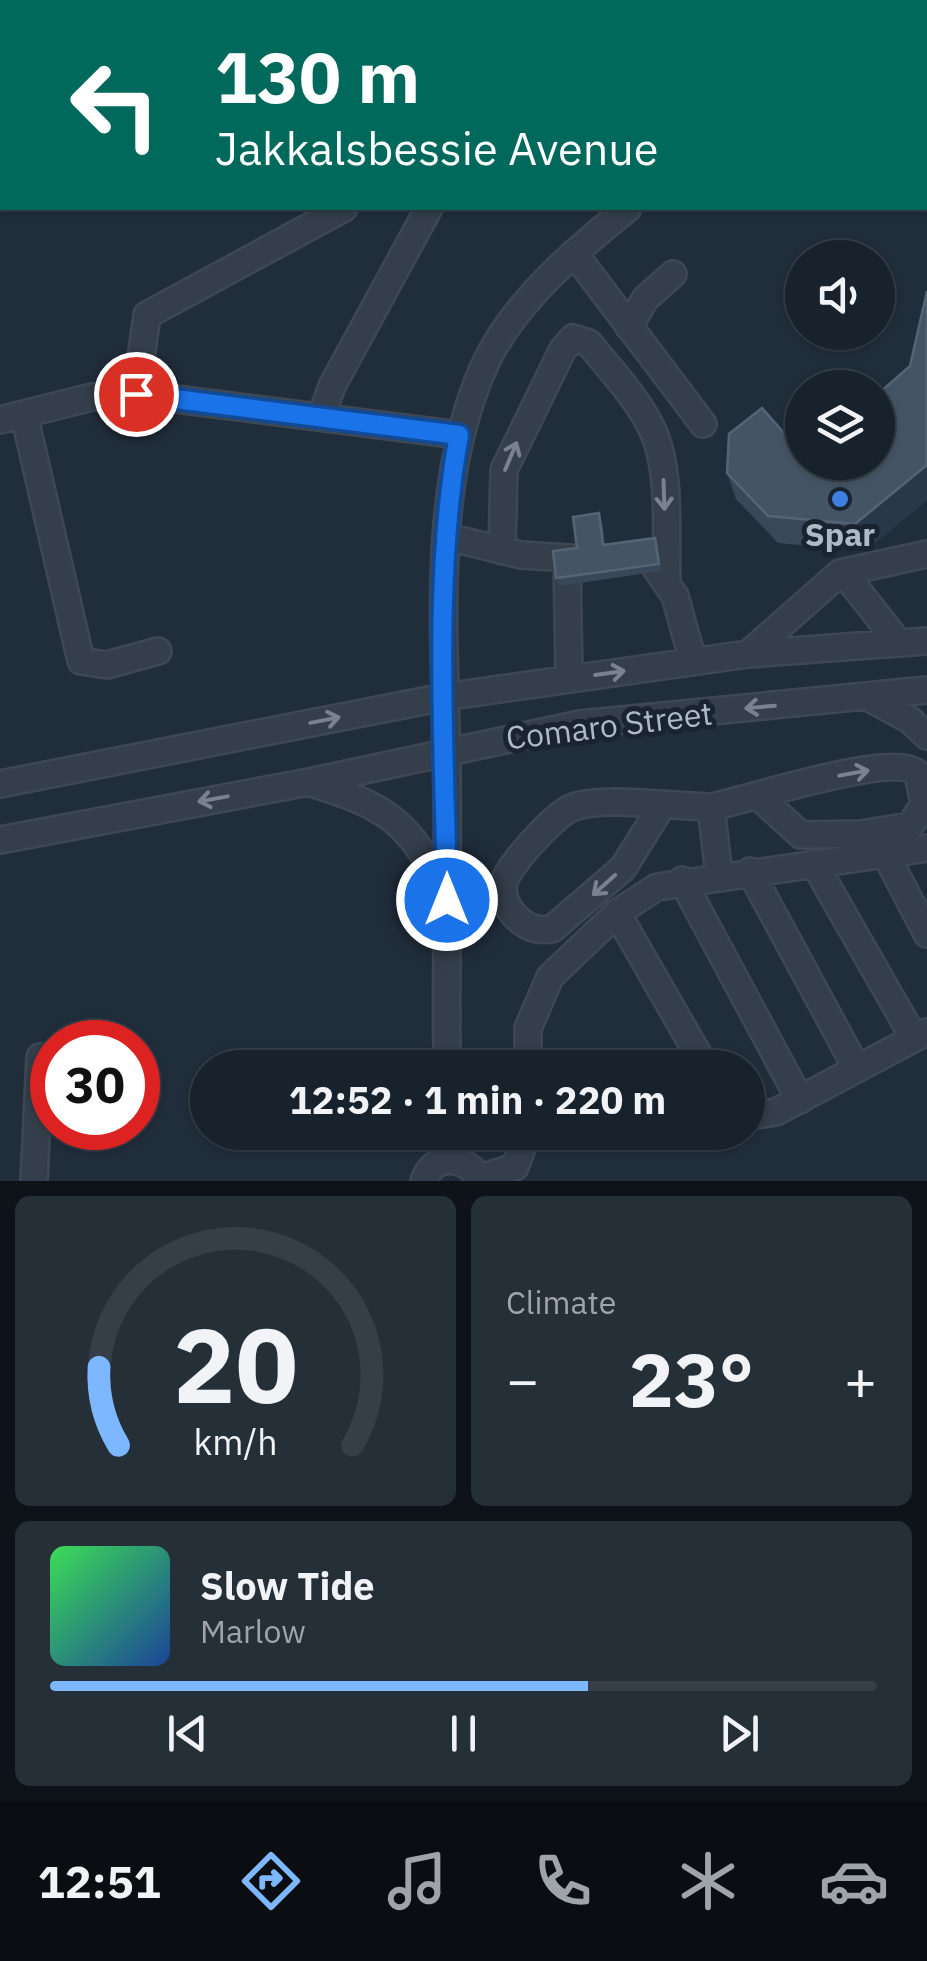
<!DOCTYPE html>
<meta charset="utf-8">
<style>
:root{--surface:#18222c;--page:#252f38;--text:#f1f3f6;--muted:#9fa4a9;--line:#363f48;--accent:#7cb7ff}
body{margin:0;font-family:"IBM Plex Sans",sans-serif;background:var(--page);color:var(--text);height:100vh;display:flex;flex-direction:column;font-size:38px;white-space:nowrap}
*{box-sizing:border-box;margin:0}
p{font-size:32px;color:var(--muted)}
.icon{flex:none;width:55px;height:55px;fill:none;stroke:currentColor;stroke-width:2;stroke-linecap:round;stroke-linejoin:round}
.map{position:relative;height:1181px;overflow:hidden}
.sheet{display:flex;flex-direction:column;gap:15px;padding:15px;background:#0d1318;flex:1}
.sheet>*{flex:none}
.top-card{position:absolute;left:0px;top:0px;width:928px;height:210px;box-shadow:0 2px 8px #0004,0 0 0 2px var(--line);background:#00695c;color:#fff;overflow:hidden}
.fabs{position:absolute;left:785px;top:240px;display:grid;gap:20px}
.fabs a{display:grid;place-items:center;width:110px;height:110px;border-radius:50%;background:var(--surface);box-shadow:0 2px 8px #0004,0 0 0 2px var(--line);font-size:50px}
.speed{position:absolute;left:30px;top:1020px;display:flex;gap:20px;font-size:50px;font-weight:700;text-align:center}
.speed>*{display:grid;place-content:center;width:130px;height:130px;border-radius:50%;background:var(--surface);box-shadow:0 2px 8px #0004,0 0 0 2px var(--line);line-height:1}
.speed .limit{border:15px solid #d22;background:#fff;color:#111}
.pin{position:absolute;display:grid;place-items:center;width:85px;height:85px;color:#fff;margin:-42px;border:5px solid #fff;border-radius:50%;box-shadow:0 2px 10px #0007}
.me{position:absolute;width:110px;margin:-55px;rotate:0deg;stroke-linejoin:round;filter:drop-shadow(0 0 8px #0008)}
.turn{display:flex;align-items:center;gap:35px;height:210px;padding:0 50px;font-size:45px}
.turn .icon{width:130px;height:130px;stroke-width:2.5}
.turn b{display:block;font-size:70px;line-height:85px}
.big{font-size:75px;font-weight:700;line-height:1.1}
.sheet .widget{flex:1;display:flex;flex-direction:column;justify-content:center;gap:15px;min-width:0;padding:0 35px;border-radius:15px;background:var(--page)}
.sheet .dial{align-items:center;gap:0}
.dial svg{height:260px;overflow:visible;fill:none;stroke:var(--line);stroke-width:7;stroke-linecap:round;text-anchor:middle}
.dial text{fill:var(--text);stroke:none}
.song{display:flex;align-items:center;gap:30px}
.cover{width:120px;height:120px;border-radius:15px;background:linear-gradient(135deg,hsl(130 70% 55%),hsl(220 70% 35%))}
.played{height:10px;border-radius:5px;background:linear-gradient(90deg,var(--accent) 65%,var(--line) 65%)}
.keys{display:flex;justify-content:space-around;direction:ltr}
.heat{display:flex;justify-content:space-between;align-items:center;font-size:55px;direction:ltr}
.sheet .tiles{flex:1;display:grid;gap:15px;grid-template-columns:1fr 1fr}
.widget:last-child{grid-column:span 2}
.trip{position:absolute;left:190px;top:1050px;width:575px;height:100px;border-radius:50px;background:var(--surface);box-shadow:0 2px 8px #0004,0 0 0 2px var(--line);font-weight:700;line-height:100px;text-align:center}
.menu{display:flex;height:160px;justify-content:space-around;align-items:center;background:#0a0e12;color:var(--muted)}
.menu .icon{width:70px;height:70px}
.menu .active{color:var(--accent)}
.menu b{font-size:45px;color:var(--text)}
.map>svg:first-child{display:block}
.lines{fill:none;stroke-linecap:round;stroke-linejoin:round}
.minor-casing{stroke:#3d4854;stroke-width:30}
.minor{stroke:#343f4b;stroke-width:25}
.wall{fill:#384858}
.shaded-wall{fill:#293848}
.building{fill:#455464;stroke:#556474;stroke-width:2.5}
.oneway{stroke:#78838f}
.route-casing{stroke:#114b97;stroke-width:25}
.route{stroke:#1a73e8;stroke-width:18}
.shop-dot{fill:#3f7fe0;stroke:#192430;stroke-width:4}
.labels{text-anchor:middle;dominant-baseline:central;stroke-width:10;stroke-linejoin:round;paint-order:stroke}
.poi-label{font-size:32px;font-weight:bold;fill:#afbac7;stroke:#192430}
.street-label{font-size:32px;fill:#afbac7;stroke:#192430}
</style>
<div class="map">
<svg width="927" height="1181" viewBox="0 0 927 1181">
<rect width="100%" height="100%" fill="#202d3b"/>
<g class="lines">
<g class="minor-casing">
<path id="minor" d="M736 2 738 0
M884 2 887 0
M574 253 703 424
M629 327 645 299 673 274
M136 394 147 315 344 208
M24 414 81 661 107 665 158 651
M321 417 332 386 429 208
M0 420 92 397 136 394 459 435
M448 537 521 555 584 559
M502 551 504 470 563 349 573 338 589 343C611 371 638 398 653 431 672 474 665 532 667 578
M567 559 569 679
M657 570 675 596 693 661
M844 573 898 642
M748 654 840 573 927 554
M868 697 910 720 927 736
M311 783C385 806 409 820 443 891
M0 784 444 697 748 654 927 641
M661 807 623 868 552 929C537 931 528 928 517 918 508 909 501 896 504 883 507 866 555 815 571 808 601 795 675 807 711 807L719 875
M711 807C748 800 895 750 918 774L924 804 910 826 861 834 801 835 760 798
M0 840 309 782 580 724 927 690
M885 853 927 934
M814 863 914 1038
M750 871 857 1069
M682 880 800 1100
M617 913 706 1068
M447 1068C446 972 448 876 447 780 446 646 428 487 486 362 516 300 576 250 628 208
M528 1068V1028L550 977 617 913 657 887 927 848
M748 1116 776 1112 926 1032
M449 1132V1159
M478 1179 515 1167 528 1132
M34 1181 40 1057
M424 1181C432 1158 453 1155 472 1169L478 1181"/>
</g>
<use href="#minor" class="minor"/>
</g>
<path class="wall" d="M927 291V500L865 551 778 543 736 499 727 473 802 462 910 366Z
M602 521 605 545H658L661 571 559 586 556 578 577 548Z"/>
<path class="shaded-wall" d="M927 465V500L865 551 855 524Z"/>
<path class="building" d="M927 291V465L855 524 768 516 727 473 729 434 762 408 791 441 802 442V462H878V394L910 366Z
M599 513 603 545 655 538 659 564 556 578 553 551 577 548 573 517Z"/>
<defs><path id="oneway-shaft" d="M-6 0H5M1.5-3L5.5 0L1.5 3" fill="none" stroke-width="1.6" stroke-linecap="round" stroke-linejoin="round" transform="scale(2.5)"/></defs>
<g class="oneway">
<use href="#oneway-shaft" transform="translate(511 456) rotate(-67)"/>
<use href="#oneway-shaft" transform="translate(664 495) rotate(88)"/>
<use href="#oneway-shaft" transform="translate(610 673) rotate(-8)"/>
<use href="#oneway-shaft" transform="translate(760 707) rotate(175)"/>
<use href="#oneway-shaft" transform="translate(325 720) rotate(-11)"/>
<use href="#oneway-shaft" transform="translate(854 773) rotate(-10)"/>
<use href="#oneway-shaft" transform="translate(213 799) rotate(170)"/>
<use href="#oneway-shaft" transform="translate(604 885) rotate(138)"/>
</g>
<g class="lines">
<g class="route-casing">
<path id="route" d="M136 394 459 435C432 580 445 752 447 900"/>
</g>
<use href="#route" class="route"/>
</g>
<circle class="shop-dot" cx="840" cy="499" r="10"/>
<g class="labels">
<g class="poi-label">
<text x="840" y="534">Spar</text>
</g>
<g class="street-label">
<text transform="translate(609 725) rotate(-7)">Comaro Street</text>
</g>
</g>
</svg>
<div class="fabs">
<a><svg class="icon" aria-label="sound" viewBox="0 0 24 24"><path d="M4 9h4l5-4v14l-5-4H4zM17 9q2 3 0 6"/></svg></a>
<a><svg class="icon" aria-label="layers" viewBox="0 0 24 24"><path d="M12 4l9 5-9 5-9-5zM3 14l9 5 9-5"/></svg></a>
</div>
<div class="speed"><div class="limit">30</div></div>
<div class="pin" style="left:136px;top:394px;background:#d93025"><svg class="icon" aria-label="arrive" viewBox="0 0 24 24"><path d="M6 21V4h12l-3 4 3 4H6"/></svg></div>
<svg class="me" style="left:447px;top:900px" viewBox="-20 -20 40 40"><circle r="17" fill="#1a73e8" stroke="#fff" stroke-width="3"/><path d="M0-11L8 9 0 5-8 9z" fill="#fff"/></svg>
<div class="trip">12:52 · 1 min · 220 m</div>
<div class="top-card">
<div class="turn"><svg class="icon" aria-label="left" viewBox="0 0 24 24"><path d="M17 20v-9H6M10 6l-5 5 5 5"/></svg><div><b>130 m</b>Jakkalsbessie Avenue</div></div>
</div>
</div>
<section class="sheet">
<div class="tiles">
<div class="widget dial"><svg viewBox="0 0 100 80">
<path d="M14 69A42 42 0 1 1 86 69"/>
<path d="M14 69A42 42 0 0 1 8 45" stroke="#7cb7ff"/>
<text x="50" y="56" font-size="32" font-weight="700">20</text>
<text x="50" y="72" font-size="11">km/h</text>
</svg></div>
<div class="widget"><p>Climate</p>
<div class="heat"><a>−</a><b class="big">23°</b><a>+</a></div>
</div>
<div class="widget">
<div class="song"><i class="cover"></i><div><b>Slow Tide</b><p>Marlow</p></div></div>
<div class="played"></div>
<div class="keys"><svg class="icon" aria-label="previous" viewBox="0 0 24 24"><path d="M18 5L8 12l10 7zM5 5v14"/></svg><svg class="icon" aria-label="pause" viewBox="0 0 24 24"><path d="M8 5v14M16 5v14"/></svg><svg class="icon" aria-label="next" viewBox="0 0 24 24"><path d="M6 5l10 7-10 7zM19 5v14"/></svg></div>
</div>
</div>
</section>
<nav class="menu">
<b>12:51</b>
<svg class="icon active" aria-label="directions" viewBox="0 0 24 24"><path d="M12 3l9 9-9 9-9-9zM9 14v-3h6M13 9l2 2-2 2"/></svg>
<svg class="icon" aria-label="music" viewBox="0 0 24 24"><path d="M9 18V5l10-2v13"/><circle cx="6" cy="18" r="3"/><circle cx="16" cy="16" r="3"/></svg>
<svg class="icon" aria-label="phone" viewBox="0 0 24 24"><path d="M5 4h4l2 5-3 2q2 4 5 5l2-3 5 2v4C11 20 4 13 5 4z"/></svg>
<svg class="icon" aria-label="climate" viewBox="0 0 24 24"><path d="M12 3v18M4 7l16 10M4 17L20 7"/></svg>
<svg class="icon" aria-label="car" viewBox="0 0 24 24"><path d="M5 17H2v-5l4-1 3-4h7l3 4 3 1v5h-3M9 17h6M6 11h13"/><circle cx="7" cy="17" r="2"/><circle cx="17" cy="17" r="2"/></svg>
</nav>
